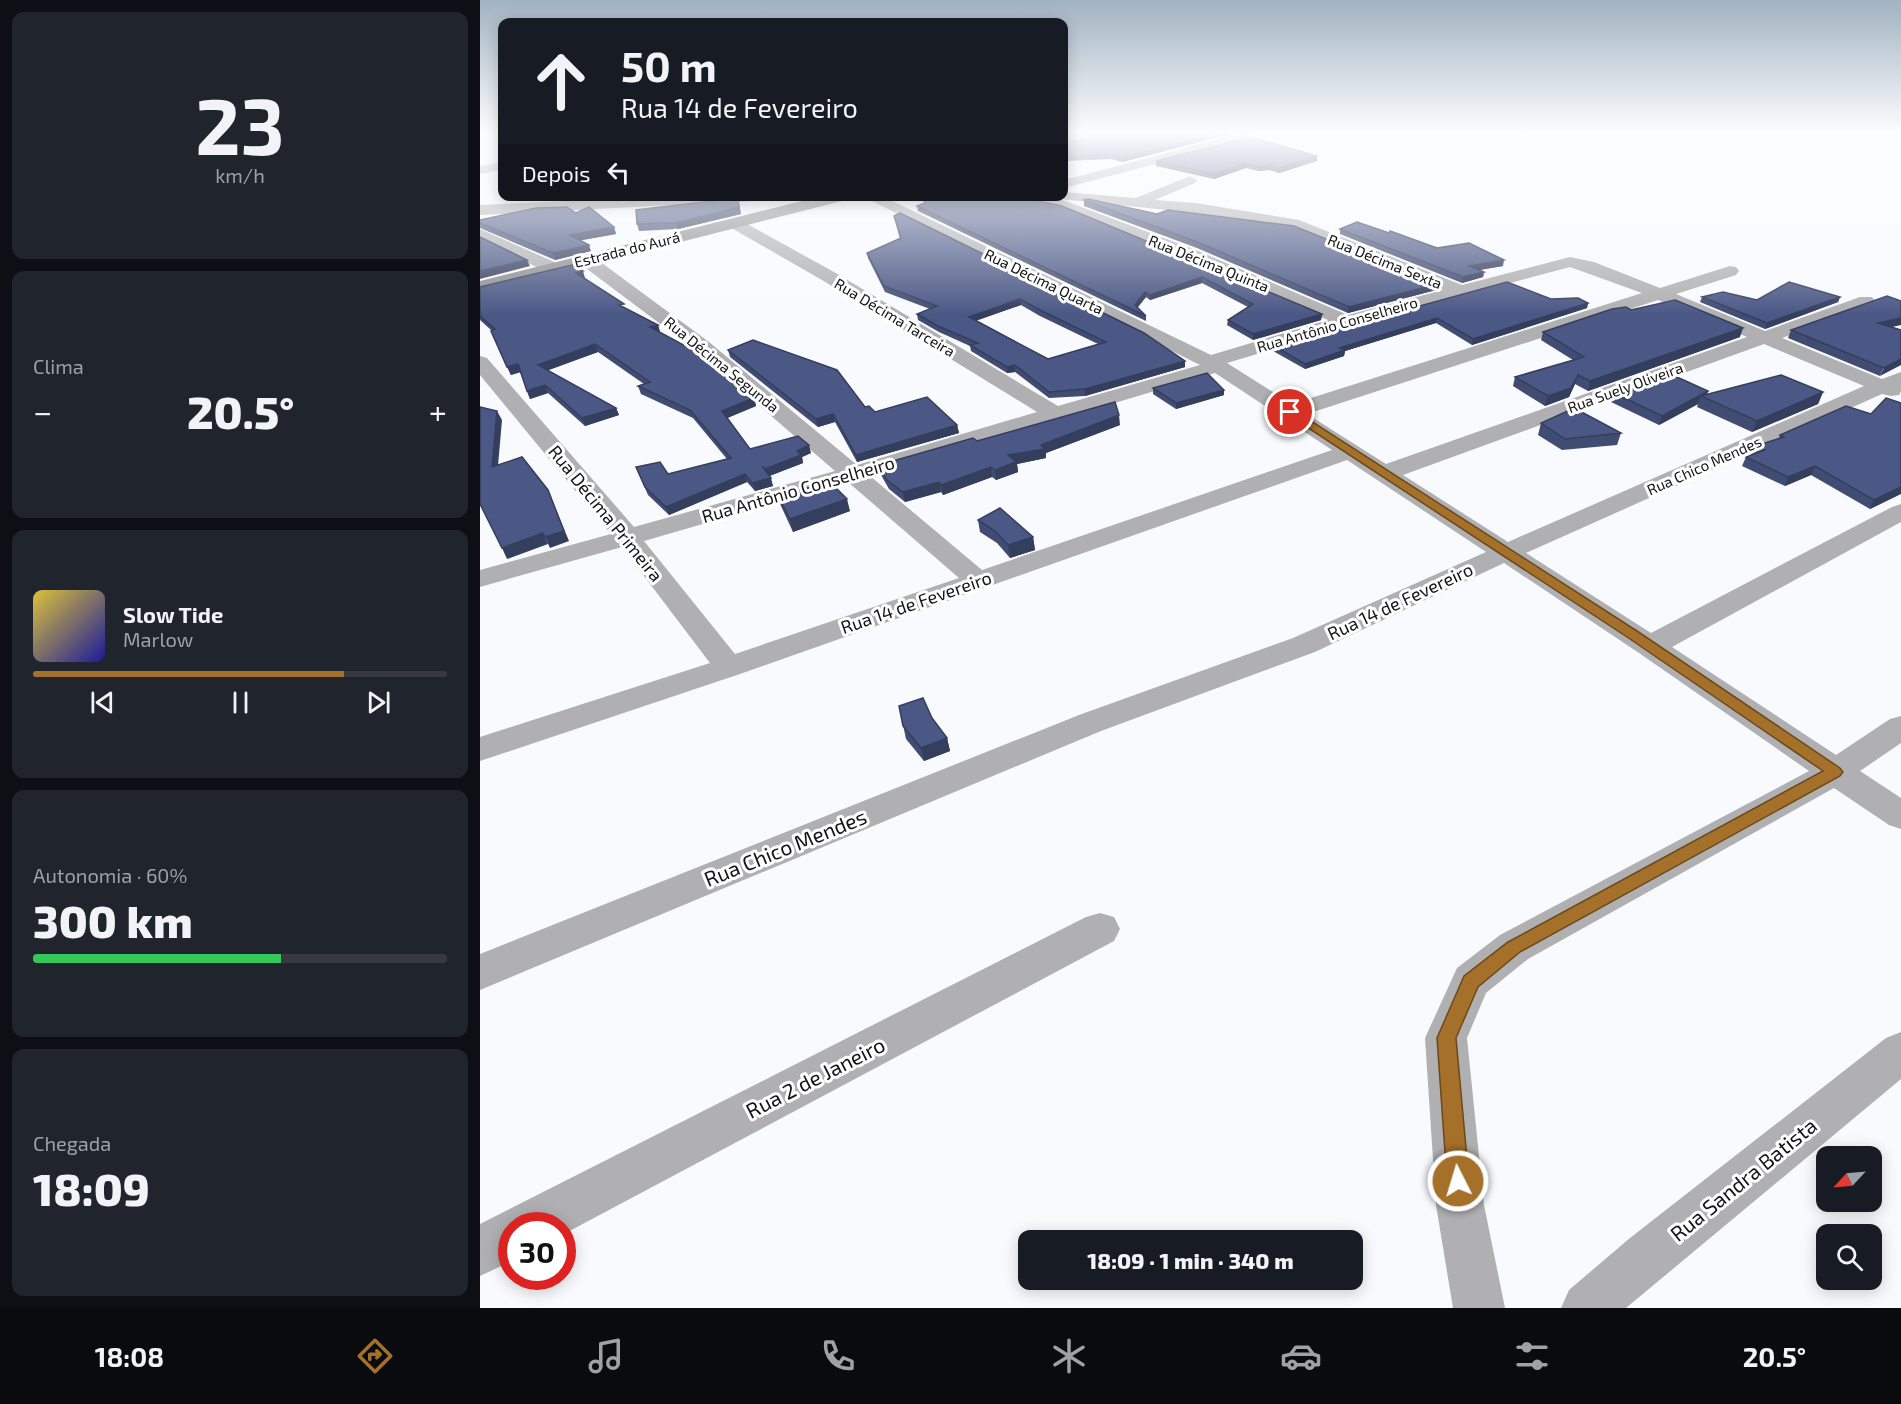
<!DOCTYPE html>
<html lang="pt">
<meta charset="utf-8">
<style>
:root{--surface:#171b24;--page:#20242c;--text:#f1f3f6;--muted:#9ea1a6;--line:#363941;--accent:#a57029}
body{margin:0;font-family:"Exo 2",sans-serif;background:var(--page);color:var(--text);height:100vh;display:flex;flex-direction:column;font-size:22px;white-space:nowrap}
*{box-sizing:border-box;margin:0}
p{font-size:20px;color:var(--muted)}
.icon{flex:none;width:33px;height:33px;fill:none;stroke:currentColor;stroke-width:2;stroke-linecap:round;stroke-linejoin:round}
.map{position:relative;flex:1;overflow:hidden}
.sheet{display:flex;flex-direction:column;gap:12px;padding:12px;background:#0d0f14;width:480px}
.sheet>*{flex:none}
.top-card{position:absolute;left:18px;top:18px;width:570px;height:183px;border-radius:12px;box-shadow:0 3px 15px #0003;background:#171b24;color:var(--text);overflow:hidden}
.needle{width:39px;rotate:244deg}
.controls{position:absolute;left:1336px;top:1146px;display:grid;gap:12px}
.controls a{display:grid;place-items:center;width:66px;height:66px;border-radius:12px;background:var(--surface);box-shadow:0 3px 15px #0003;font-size:30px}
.speed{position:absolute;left:18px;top:1212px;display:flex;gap:12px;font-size:30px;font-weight:700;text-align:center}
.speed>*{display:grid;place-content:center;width:78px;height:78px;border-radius:50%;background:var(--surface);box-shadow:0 3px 15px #0003;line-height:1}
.speed .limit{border:9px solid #d22;background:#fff;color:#111}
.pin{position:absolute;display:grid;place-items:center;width:51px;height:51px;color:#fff;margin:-26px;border:3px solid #fff;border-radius:50%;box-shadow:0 2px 6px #0007}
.me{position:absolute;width:66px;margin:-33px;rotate:355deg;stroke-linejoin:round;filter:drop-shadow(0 0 4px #0008)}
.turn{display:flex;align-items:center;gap:21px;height:126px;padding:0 24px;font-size:27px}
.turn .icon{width:78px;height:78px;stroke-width:2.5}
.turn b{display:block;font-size:42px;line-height:51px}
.then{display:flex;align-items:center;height:57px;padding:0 24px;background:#0003;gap:12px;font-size:22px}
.big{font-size:45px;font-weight:800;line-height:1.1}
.sheet .card{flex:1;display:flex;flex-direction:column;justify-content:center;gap:9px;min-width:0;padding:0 21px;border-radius:12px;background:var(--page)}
.sheet .dial{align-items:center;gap:0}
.dial b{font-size:78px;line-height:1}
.song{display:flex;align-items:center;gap:18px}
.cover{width:72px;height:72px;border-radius:9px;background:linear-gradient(135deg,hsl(50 70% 55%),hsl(240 70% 35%))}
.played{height:6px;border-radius:3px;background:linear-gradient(90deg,var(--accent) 75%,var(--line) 75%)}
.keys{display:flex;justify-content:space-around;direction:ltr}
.heat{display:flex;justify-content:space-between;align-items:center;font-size:33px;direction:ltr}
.charge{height:9px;border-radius:4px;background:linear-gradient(90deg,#34c759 60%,var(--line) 0)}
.trip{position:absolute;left:538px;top:1230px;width:345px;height:60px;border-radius:12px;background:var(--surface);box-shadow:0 3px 15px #0003;font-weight:800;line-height:60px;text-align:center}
.tab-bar{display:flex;height:96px;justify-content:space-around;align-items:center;background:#090b0e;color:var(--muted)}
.tab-bar .icon{width:42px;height:42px}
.tab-bar .active{color:var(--accent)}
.tab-bar b{font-size:27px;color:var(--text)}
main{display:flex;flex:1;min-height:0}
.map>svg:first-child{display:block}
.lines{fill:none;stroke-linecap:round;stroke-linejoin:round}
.street{fill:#b0b0b2;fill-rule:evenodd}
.secondary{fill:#8c8d8f;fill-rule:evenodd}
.wall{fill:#404c72;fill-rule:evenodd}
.shaded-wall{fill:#343e5d}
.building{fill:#4b5885;stroke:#343e5d;stroke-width:1.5;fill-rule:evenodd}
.route{fill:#a57029;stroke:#6b491b;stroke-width:1.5}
.labels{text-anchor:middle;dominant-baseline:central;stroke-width:6;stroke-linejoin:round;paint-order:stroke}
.far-street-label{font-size:15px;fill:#131415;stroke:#fff}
.street-label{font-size:18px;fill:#131415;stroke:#fff}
.near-street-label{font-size:21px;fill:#131415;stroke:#fff}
</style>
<main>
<section class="sheet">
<div class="card dial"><b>23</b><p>km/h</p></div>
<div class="card"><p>Clima</p>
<div class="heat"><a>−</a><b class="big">20.5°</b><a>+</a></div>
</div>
<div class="card">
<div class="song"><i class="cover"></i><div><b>Slow Tide</b><p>Marlow</p></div></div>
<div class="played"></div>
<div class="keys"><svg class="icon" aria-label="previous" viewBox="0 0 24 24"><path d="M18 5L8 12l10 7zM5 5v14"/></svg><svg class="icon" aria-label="pause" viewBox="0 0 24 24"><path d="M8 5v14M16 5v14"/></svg><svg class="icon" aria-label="next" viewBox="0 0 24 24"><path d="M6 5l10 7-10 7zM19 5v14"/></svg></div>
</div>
<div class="card"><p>Autonomia · 60%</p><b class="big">300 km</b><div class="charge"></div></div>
<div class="card"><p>Chegada</p><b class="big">18:09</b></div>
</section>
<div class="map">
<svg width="1421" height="1308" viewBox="0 0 1421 1308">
<rect width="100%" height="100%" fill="#f9fafe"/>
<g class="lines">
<path class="street" d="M766 132 772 136 771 139 584 188V180Z
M22 162V170L0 174V166Z
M710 176 717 180 715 183 675 200 716 203 819 220 982 285 1090 257 1114 262 1180 288 1250 266 1256 267 1259 271 1256 275 1196 294 1285 331 1380 297H1392L1395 301 1392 305 1302 338 1402 379 1421 372V391L1419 395 1411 396 1402 394 1046 553 1171 633 1412 507 1421 504V522L1192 647 1356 755 1410 719 1421 716V743L1380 771 1421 798V829L1409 825 1354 788 1048 959 1006 993 987 1038 1004 1205 1025 1308H973L956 1205 945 1038 977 968 1020 935 1329 771 1159 653 1024 563 835 652 621 731 0 990V954L599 715 813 638 1006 552 867 460 260 674 0 761V737L230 663 142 547 0 587V570L131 534 0 375V356L7 358 154 527 355 471 215 350 99 263 97 259 99 255H111L229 342 377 465 557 412 342 280 248 226 246 223 248 220H260L354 272 578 406 720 365 382 196H402L731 355 848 320 704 258 550 196H572L579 199 577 196H584V192L656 198ZM580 199 716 213 809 227 963 290 868 315 716 250ZM1090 267 1162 293 812 404 747 363 873 325ZM1178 300 1267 337 906 464 827 414ZM1284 344 1384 386 1028 542 923 475ZM735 373 852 450 502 570 390 476ZM368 482 479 578 255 654 164 541Z
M189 196H302L295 200 0 215V205Z
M0 229 79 264 82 268 79 272H67L0 240Z
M620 913 634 917 640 929 634 941 82 1235V1226H32V1261L0 1276V1224L606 917Z
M1421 1032V1079L1146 1308H1081L1089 1290 1150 1238 1406 1038Z"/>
<path class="secondary" d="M607 132H632L630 135 584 146V138Z
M342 196H372L370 199 0 293V281Z"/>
</g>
<path class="wall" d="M747 135 642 162 631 159 587 161 584 160V144Z
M676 161H837L799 173 789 170 778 171 766 168 734 179 676 166Z
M442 196H512L842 314 841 320 773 340 747 325 748 320 768 307 722 283 670 300 666 297 657 307 666 316V321L438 211 437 206 444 203Z
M604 200 957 284 956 290 868 313 717 248 604 206Z
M259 204 261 214 198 229 159 231 157 224Z
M96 213 134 227 136 234 100 240 111 251 75 260 0 228V220Z
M414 216 705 367 605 396 569 398 535 372 527 373 491 351 490 346 459 332 438 320 437 314 450 309 405 292 388 258 387 253 420 239ZM541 305 560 316 618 344 568 359 496 320Z
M860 229 957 248 1023 266 999 270 1004 272 1003 277 982 283 860 234Z
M104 278 146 309 178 325 180 332H179L274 398 276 406 247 418 270 449 331 453 322 457 323 463 289 476 293 486 275 491 267 482 189 515 168 495 156 467 188 474 247 459 213 418 161 394 158 386 164 384 118 352 67 370 136 408 139 415 105 426 68 393 50 399 40 372 31 375 11 330 0 320V287L105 278Z
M1027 282 1071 299 1108 303 1107 308 992 345 956 323 865 351 864 356 825 369 793 351 794 346Z
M1222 297 1277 300 1360 297 1358 302 1285 329 1220 302Z
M1151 310 1260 337 1108 391 1095 384 1089 397 1065 406 1033 386 1035 377 1093 360 1061 340 1063 332Z
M1411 327 1421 330 1400 376 1308 338 1311 330Z
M248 350 385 407 395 412 477 425 479 433 377 462 355 422 338 427 250 357Z
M673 388 744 395 696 409 673 394Z
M1228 391 1227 394 1343 392 1338 404 1272 432 1217 407 1218 404 1179 425 1131 402 1134 393Z
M1391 414 1418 495 1390 509 1331 475 1305 486 1262 466 1266 457 1271 455 1275 446 1299 438 1300 435Z
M1061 423 1141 433 1137 445 1082 450 1058 435Z
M640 425 566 453V458L537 464 538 472 516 480 512 477 463 495 461 492 425 502 409 489 401 475 399 465 497 441Z
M297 494 370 511 313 532 301 506Z
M498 520 553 537 555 550 530 558 517 543 500 532Z
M419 706 452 718 467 738 470 751 444 761 426 739Z"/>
<path class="shaded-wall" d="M584 132H598L584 136Z
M742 132H747V135L642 162V158Z
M837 156V161L799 173V168Z
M766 163V168L734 179 735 174Z
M789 165V170L778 171V167Z
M258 198 261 214 198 229 196 223Z
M134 227 136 234 92 242 90 235Z
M109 245 111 251 75 260 73 253Z
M47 260 50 266 0 279V271Z
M1024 260 1023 266 988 272 989 266Z
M103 271 105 278 98 280 96 273Z
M1004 272 1003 277 982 283 983 277Z
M722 277V283L670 300V295Z
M957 284 956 290 868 313 869 307Z
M665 292 666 297 655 311V305Z
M1360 297 1358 302 1285 329 1287 323Z
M540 299 541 305 490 323 489 317Z
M1108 303 1107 308 992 345 993 339Z
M842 314 841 320 773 340V334Z
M957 318 956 323 865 351 864 356 825 369V364L859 348Z
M1421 318V325L1395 331 1398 323Z
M178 325 180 332 172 335 170 327Z
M1263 328 1260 337 1108 391 1110 381Z
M115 344 118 352 61 373 58 365Z
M1421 359V365L1400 376 1404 368Z
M705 361V367L605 396V389Z
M38 364 41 372 31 375 27 367Z
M535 365V372L527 373V367Z
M1098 375 1095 384 1089 397 1065 406 1068 396Z
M65 385 68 393 50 399 47 391Z
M744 390V395L696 409V403Z
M1228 391 1226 398 1221 396 1218 404 1179 425 1182 416Z
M1343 392 1338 404 1272 432 1277 421Z
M274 398 276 406 245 419 242 411Z
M136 408 139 415 105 426 102 418Z
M17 411 22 420 17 477 12 467Z
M353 414 355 422 338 427 336 419Z
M639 415 640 425 566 453V458L537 464 538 472 516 480 515 470 528 455 561 445Z
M477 425 479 433 377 462 376 455Z
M329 445 331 453 322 457 323 463 287 477 285 469 317 451Z
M1335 466 1331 475 1305 486 1308 477Z
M511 467 512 477 463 495 461 485Z
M265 474 267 482 189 515 186 507Z
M291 478 293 486 275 491 272 483Z
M459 482 461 492 425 502 423 492Z
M1421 487V494L1390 509 1394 500Z
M68 490 89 541 70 548 65 537Z
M367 499 370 511 313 532 310 519Z
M63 533 68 544 27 559 22 548Z
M553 537 555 550 530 558 528 545Z
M467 738 470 751 444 761 441 748Z"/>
<path class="building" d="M631 132H742L642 158 631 154 587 157 584 156V144L630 133Z
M771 137 837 156 799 168 789 165 778 167 766 163 735 174 676 161Z
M442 196H512L526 199 534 196 553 200 582 206 842 314 773 334 748 320 773 304 722 277 670 295 665 292 655 305 666 316 437 206 445 203Z
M258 198 259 207 196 223 157 224 156 210Z
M608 199 677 214 688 210 814 226 957 284 869 307 717 242 604 200Z
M87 207 96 213 109 207 134 227 90 235 109 245 73 253 0 223V220L56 208Z
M420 213 664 333 705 361 605 389 569 392 535 365 527 367 490 345 498 343 458 326 437 314 457 306 404 286 387 253 421 238 414 216ZM540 299 560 310 626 342 568 359 489 317Z
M877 222 909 233 910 231 957 248 989 243 1024 260 989 266 1004 272 983 277 860 229Z
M0 237 47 260 0 271Z
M92 265 103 271 96 273 144 304 139 305 178 325 170 327 226 357 274 398 242 411 270 449 318 436 329 445 317 451 321 455 285 469 282 466 291 478 272 483 265 474 186 507 165 487 156 467 180 462 188 474 251 458 210 410 158 386 170 382 115 344 58 365 136 408 102 418 65 385 47 391 38 364 27 367 11 331 15 329 0 316V287Z
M1027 282 1071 299 1098 298 1108 303 993 339 957 318 859 348 865 350 825 364 794 346Z
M1309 282 1360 297 1287 323 1222 297 1243 292 1277 300Z
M1407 296 1421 301V318L1398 323 1421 330V359L1404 368 1311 330Z
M1195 300 1263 328 1110 381 1098 375 1091 388 1068 396 1035 377 1104 357 1063 332 1132 309 1146 307 1151 310Z
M273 340 357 370 385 407 389 406 395 412 447 397 477 425 376 455 353 414 336 419 248 350Z
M727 373 744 390 696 403 673 388Z
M1188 373 1228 391 1182 416 1134 393Z
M1301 375 1343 392 1277 421 1221 396Z
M1406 398 1421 403V487L1394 500 1335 466 1308 477 1266 457 1285 450 1275 446 1304 437 1300 435 1366 406 1391 414Z
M635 402 639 415 561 445 565 449 528 455 536 462 515 470 511 467 461 485 459 482 423 492 407 480 399 465 493 438 497 441Z
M0 407 17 411 12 467 42 457 68 490 84 531 65 537 63 533 22 548 0 504Z
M1094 408 1141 433 1085 439 1061 423Z
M351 483 367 499 310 519 297 494Z
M520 508 553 537 528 545 515 531 498 520Z
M443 698 452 718 467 738 441 748 423 726 419 706Z"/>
<linearGradient id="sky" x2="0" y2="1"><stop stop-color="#a1b2c0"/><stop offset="0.42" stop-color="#fcfdff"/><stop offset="1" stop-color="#fcfdff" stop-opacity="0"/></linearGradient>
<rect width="1421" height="315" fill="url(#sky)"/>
<path class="route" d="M807 410H814L1157 631 1360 768 1363 772 1360 776 1040 952 998 987 976 1038 989 1181 986 1189 978 1192 971 1189 967 1181 957 1038 984 976 1028 942 1343 771 1147 637 807 414Z"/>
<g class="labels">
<g class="far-street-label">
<text transform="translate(147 249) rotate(-14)">Estrada do Aurá</text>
<text transform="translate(905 261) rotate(22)">Rua Décima Sexta</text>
<text transform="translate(729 263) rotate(22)">Rua Décima Quinta</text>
<text transform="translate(564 281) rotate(26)">Rua Décima Quarta</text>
<text transform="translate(415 317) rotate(31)">Rua Décima Tarceira</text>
<text transform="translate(857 324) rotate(-16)">Rua Antônio Conselheiro</text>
<text transform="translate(242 364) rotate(39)">Rua Décima Segunda</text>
<text transform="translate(1145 387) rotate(-20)">Rua Suely Oliveira</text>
<text transform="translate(1224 465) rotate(-24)">Rua Chico Mendes</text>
</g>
<g class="street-label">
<text transform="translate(318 489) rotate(-16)">Rua Antônio Conselheiro</text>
<text transform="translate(126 513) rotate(51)">Rua Décima Primeira</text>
<text transform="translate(920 601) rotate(-25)">Rua 14 de Fevereiro</text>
<text transform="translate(436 602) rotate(-19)">Rua 14 de Fevereiro</text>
</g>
<g class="near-street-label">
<text transform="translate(305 847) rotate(-22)">Rua Chico Mendes</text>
<text transform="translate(335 1077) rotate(-27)">Rua 2 de Janeiro</text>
<text transform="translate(1263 1179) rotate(-39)">Rua Sandra Batista</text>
</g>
</g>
</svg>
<div class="controls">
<a><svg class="needle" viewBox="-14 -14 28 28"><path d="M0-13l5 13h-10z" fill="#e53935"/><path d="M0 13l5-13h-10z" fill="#9ea1a6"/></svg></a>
<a><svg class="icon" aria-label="search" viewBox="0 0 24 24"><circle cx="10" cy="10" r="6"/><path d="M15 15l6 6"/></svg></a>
</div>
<div class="speed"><div class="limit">30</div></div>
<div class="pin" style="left:810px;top:412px;background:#d93025"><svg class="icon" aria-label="arrive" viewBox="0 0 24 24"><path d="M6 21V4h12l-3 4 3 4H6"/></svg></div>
<svg class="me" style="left:978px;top:1181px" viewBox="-20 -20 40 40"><circle r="17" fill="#a57029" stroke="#fff" stroke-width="3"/><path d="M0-11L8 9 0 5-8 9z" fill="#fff"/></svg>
<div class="trip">18:09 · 1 min · 340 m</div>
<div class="top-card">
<div class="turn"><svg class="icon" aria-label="ahead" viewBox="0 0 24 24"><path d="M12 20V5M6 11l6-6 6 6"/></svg><div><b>50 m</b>Rua 14 de Fevereiro</div></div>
<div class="then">Depois<svg class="icon" aria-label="left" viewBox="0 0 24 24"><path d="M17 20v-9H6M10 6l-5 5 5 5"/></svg></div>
</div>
</div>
</main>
<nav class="tab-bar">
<b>18:08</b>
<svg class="icon active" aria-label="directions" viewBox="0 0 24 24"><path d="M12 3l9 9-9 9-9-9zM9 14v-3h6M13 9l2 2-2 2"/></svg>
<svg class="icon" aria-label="music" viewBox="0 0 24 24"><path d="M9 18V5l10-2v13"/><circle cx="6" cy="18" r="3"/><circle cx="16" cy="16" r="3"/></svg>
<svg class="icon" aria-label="phone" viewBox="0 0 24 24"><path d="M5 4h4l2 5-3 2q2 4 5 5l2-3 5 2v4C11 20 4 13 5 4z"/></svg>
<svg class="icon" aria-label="climate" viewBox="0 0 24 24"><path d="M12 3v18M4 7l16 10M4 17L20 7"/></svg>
<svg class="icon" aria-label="car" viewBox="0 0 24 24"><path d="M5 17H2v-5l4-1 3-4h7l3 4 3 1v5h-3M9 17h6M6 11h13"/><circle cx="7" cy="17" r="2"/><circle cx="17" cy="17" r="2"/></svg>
<svg class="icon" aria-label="filters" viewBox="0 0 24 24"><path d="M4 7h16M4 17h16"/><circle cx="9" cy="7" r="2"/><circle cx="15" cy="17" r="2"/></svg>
<b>20.5°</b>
</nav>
